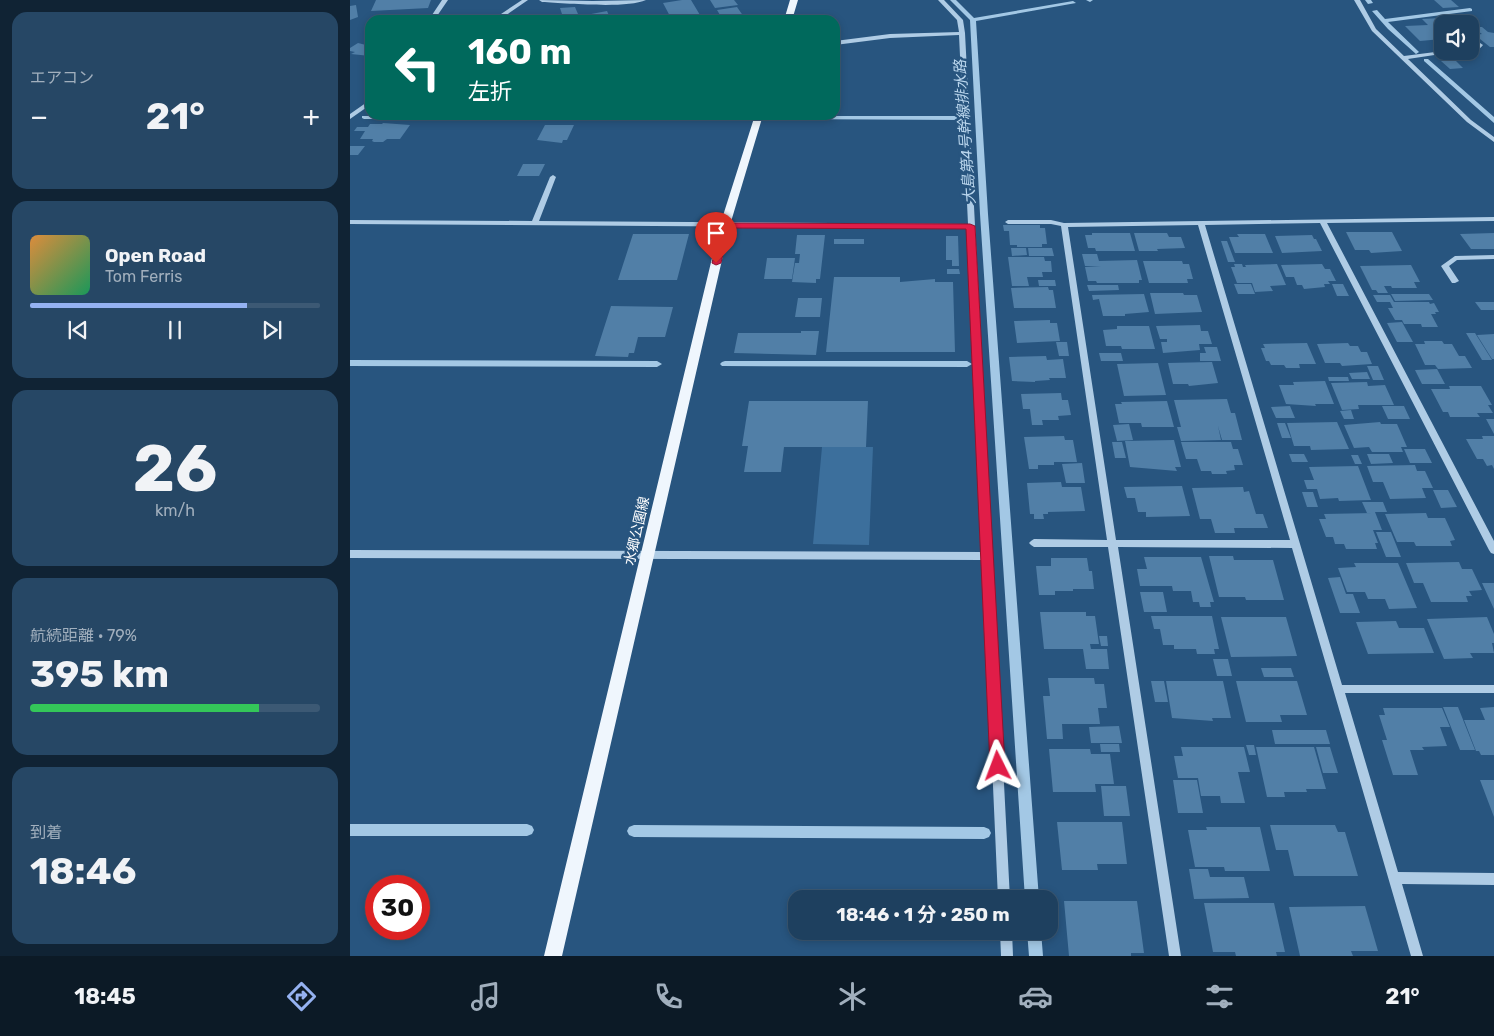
<!DOCTYPE html>
<html lang="ja">
<meta charset="utf-8">
<style>
:root{--surface:#1e405f;--page:#264765;--text:#f1f3f6;--muted:#a1afbd;--line:#3c5974;--accent:#95b2f1}
body{margin:0;font-family:Rubik,"Noto Sans JP",sans-serif;background:var(--page);color:var(--text);height:100vh;display:flex;flex-direction:column;font-size:19px;white-space:nowrap}
*{box-sizing:border-box;margin:0}
p{font-size:16px;color:var(--muted)}
.icon{flex:none;width:28px;height:28px;fill:none;stroke:currentColor;stroke-width:2;stroke-linecap:round;stroke-linejoin:round}
.map{position:relative;flex:1;overflow:hidden}
.sheet{display:flex;flex-direction:column;gap:12px;padding:12px;background:#102334;width:350px}
.sheet>*{flex:none}
.hud{position:absolute;left:15px;top:15px;width:475px;height:105px;border-radius:15px;box-shadow:0 2px 8px #0003,0 0 0 1px var(--line);background:#00695c;color:#fff;overflow:hidden}
.tools{position:absolute;left:1084px;top:15px;display:grid;gap:10px}
.tools a{display:grid;place-items:center;width:45px;height:45px;border-radius:10px;background:var(--surface);box-shadow:0 2px 8px #0003,0 0 0 1px var(--line);font-size:25px}
.speed{position:absolute;left:15px;top:875px;display:flex;gap:10px;font-size:25px;font-weight:700;text-align:center}
.speed>*{display:grid;place-content:center;width:65px;height:65px;border-radius:50%;background:var(--surface);box-shadow:0 2px 8px #0003,0 0 0 1px var(--line);line-height:1}
.speed .limit{border:8px solid #d22;background:#fff;color:#111}
.pin{position:absolute;display:grid;place-items:center;width:42px;height:42px;color:#fff;margin:-51px -21px;border-radius:50% 50% 50% 0;rotate:-45deg;box-shadow:0 0 5px #0007}
.pin .icon{rotate:45deg}
.me{position:absolute;width:55px;margin:-28px;rotate:357deg;stroke-linejoin:round;filter:drop-shadow(0 0 4px #0008)}
.turn{display:flex;align-items:center;gap:18px;height:105px;padding:0 20px;font-size:22px}
.turn .icon{width:65px;height:65px;stroke-width:2.5}
.turn b{display:block;font-size:35px;line-height:42px}
.big{font-size:38px;font-weight:700;line-height:1.1}
.sheet .widget{flex:1;display:flex;flex-direction:column;justify-content:center;gap:8px;min-width:0;padding:0 18px;border-radius:15px;background:var(--page)}
.sheet .dial{align-items:center;gap:0}
.dial b{font-size:65px;line-height:1}
.song{display:flex;align-items:center;gap:15px}
.cover{width:60px;height:60px;border-radius:8px;background:linear-gradient(135deg,hsl(30 70% 55%),hsl(150 70% 35%))}
.played{height:5px;border-radius:2px;background:linear-gradient(90deg,var(--accent) 75%,var(--line) 75%)}
.keys{display:flex;justify-content:space-around;direction:ltr}
.heat{display:flex;justify-content:space-between;align-items:center;font-size:28px;direction:ltr}
.charge{height:8px;border-radius:4px;background:linear-gradient(90deg,#34c759 79%,var(--line) 0)}
.trip{position:absolute;left:438px;top:890px;width:270px;height:50px;border-radius:15px;background:var(--surface);box-shadow:0 2px 8px #0003,0 0 0 1px var(--line);font-weight:700;line-height:50px;text-align:center}
.menu{display:flex;height:80px;justify-content:space-around;align-items:center;background:#0c1a26;color:var(--muted)}
.menu .icon{width:35px;height:35px}
.menu .active{color:var(--accent)}
.menu b{font-size:22px;color:var(--text)}
main{display:flex;flex:1;min-height:0}
.map>svg:first-child{display:block}
.green{fill:#3c6f9c}
.lines{fill:none;stroke-linecap:round;stroke-linejoin:round}
.stream{fill:#a3c8e5;fill-rule:evenodd}
.building{fill:#517fa7}
.minor{fill:#afcce5;fill-rule:evenodd}
.major{fill:#eff6fd;fill-rule:evenodd}
.route{fill:#e11d48;stroke:#92132f}
.labels{text-anchor:middle;dominant-baseline:central;stroke-width:5;stroke-linejoin:round;paint-order:stroke}
.street-label{font-size:14px;fill:#fff;stroke:#28557f}
.water-label{font-size:15px;font-style:italic;fill:#bad6ed;stroke:#28557f}
</style>
<main>
<section class="sheet">
<div class="widget"><p>エアコン</p>
<div class="heat"><a>−</a><b class="big">21°</b><a>+</a></div>
</div>
<div class="widget">
<div class="song"><i class="cover"></i><div><b>Open Road</b><p>Tom Ferris</p></div></div>
<div class="played"></div>
<div class="keys"><svg class="icon" aria-label="previous" viewBox="0 0 24 24"><path d="M18 5L8 12l10 7zM5 5v14"/></svg><svg class="icon" aria-label="pause" viewBox="0 0 24 24"><path d="M8 5v14M16 5v14"/></svg><svg class="icon" aria-label="next" viewBox="0 0 24 24"><path d="M6 5l10 7-10 7zM19 5v14"/></svg></div>
</div>
<div class="widget dial"><b>26</b><p>km/h</p></div>
<div class="widget"><p>航続距離 · 79%</p><b class="big">395 km</b><div class="charge"></div></div>
<div class="widget"><p>到着</p><b class="big">18:46</b></div>
</section>
<div class="map">
<svg width="1144" height="956" viewBox="0 0 1144 956">
<rect width="100%" height="100%" fill="#28557f"/>
<path class="green" d="M472 447H523L519 545 463 544Z"/>
<g class="lines">
<path class="stream" d="M600 0H606L624 18 723 1 726 3 626 21 638 214 689 899H675L630 214 620 20Z
M736 0H743L740 2Z
M1015 0H1021L1023 3 1018 4Z
M1120 8 1122 9V11L1038 22 1068 51 1069 52 1066 54 1038 29 1022 11 1027 10 1035 19Z
M1074 59H1078L1144 117V123L1074 61Z
M12 116H382L385 118 382 120 14 119 12 118Z
M434 116H609L612 118 609 120 432 119V117Z
M0 360 307 361 312 364 307 367 0 366Z
M375 361H617L622 364 617 367 372 366 370 364 372 362Z
M0 824H177L182 826 184 830 182 834 177 836H0Z
M284 825 634 827 639 829 641 833 639 837 634 839 284 837 279 835 277 831 279 827Z
M677 931H691L693 956H679Z"/>
</g>
<path class="building" d="M26 0H81L78 8 21 11Z
M332 0H341L353 20H322L313 3Z
M360 0H384L388 5 365 8Z
M1084 0H1101L1109 7 1093 8Z
M6 5 8 17 0 20V6Z
M225 7 228 14 213 17 210 8Z
M387 7 394 17 373 20 367 10Z
M257 11 261 20H215V19Z
M1091 18 1097 24H1092V39L1070 41 1055 26 1078 25 1072 19Z
M1117 18 1127 27H1132L1138 32 1144 33V47H1140L1125 35 1132 34 1129 32 1120 33V24H1099L1095 20Z
M8 43 20 46V56L1 54 5 52 0 51V48Z
M1105 60 1113 68 1100 69 1091 61Z
M33 123 60 125 50 139H37L33 142H24L22 141 23 139H10L15 131H4L7 127H18L20 124H32Z
M195 125H224L217 140H213L212 143 187 140Z
M0 146H15L8 155H0Z
M173 164H195L189 176H167Z
M653 225H690V228H695L697 244H692V247H667V245H660L659 231H654Z
M996 232H1042L1052 251 1021 253 1019 250H1005Z
M742 233H780L785 251H746L745 248H738L735 235H742Z
M784 233H817L819 237H831L835 248 807 249 808 251H789Z
M1144 233V249H1121L1110 234Z
M283 234H339L327 280H268Z
M887 234H915L923 253H885L879 237H889Z
M447 235H475L470 279H466V283L442 282 445 263H449L450 254H445Z
M962 235 964 239H966L972 251 932 253 925 236Z
M596 236H608L609 266H602V260H596Z
M484 239H514V244H484Z
M871 241H877L885 262H878Z
M661 248H676L677 255 662 256Z
M678 248H702L704 256H679Z
M732 254H747L749 261 787 260 792 280H789V283H747L746 281H738L735 267 751 266H735Z
M658 257H694L695 261H701L702 272H692L693 277H677L679 286H662Z
M417 258H445L442 279H414Z
M793 261H832L833 264H839L843 279H837L838 283H799Z
M884 264H892L893 267H896L895 265 927 264 936 285 920 286 923 291 905 292 902 283H887L881 267H885Z
M972 264 975 269H980L986 281H978L980 284H974L975 287 954 289 952 285H947L944 277H936L931 265Z
M1061 265 1070 282H1064L1067 288H1042L1041 286H1034L1038 293H1028L1026 290H1022L1010 266Z
M597 269H609L610 274H597Z
M484 277H550V282L585 279V282H603L605 352H476Z
M688 280H705L706 286H689Z
M884 284H901L905 294H888Z
M982 284H993L999 296H987Z
M737 285H768L769 290 739 291Z
M698 287 699 290H703L706 308H664L661 288Z
M800 293H833L834 295H847L852 312 805 314Z
M794 294 799 312 775 314V316H753L749 299 743 300 742 295Z
M1041 294H1079L1083 300 1045 301Z
M1023 295H1040L1044 302H1079L1080 304 1084 303 1089 312H1085L1086 314H1081L1088 327H1072L1071 324H1054L1052 320H1045L1038 308H1043L1040 302H1027Z
M448 298H472L470 317H445Z
M1125 302H1144V310H1131Z
M261 306 323 307 315 337H288L284 353H279L278 357 245 356Z
M700 320V323H707L710 341 667 343 664 321Z
M1052 322 1063 342H1047L1037 323Z
M850 325 851 331H858L862 344H849L850 350 813 353 811 342H817V339H810L806 326Z
M767 326H799L805 349H772L771 346H756L753 330 767 329Z
M451 331H469L466 355 384 353 388 333H451Z
M1116 333H1125L1142 360H1132Z
M1144 334V359H1142L1127 335Z
M1074 341H1092L1094 344H1102L1109 356H1115L1122 368 1088 369 1085 365H1075L1065 344H1075Z
M706 342H717L719 356H709Z
M957 343 966 364H949L950 368H936L934 365H921L919 361H916L911 348H915L913 344Z
M998 343 1000 346H1008L1011 352H1017L1022 364 992 366 990 363H975L967 344Z
M854 347H867L871 361H850V353H856Z
M749 353H771L773 361H751Z
M696 356 697 360 713 359 716 378H699L700 380 685 381V382L662 381 659 357Z
M862 362 868 383 839 386 838 384H823L818 363Z
M808 363 816 395 774 396 767 364Z
M1017 366H1028L1034 380H1023Z
M1087 369 1095 384H1072L1065 370Z
M1017 372 1020 379H1002L999 373Z
M978 377H998L999 381H979Z
M975 381 984 404H965L966 406 936 404 929 385H944L943 382Z
M1017 382 1018 386 1035 385 1044 405H1008L1009 409 992 410 981 383Z
M1099 386H1131L1142 405H1138L1143 413H1127L1130 417H1100L1098 412H1093L1081 389H1100Z
M711 393 712 400H718L721 415 708 416 709 420H692L693 425H682L680 409H673L671 394Z
M877 399 881 413H885L892 440H872L868 426 871 440 831 441 827 427H831L824 400Z
M399 401H518L516 447H434L431 472H394L398 446H392Z
M817 401 824 427H792L791 423H769L765 404H772L771 402Z
M940 406 945 418H926L921 407Z
M1032 406H1054L1060 419H1038Z
M1001 410 1004 419H994L990 411Z
M1136 419H1144V434Z
M987 422 999 449 961 450 960 446H944L937 423Z
M1030 422 1031 424H1047L1057 447H1051L1053 452H1022L1019 447 1004 448 994 425Z
M927 423H935L941 438H932Z
M779 424 783 440 767 441 763 425Z
M714 436 715 440H723L727 462H704V465H688V469H679L674 437Z
M1132 436H1144V469L1142 465 1137 466 1133 459H1127L1116 439H1133Z
M824 440 831 467H825L827 471 780 467 775 441Z
M762 442H772L776 458H765Z
M831 442H881L883 449H888L893 465H884L885 470 876 471 877 474H862L861 471H851L847 459H836Z
M1054 449H1075L1082 463H1060Z
M939 454H954L958 462H942Z
M1017 454H1039L1043 463 1021 464Z
M1001 455H1008L1012 464H1005Z
M732 463 735 483H716L712 464Z
M1065 465 1067 471H1075L1083 488H1072L1076 498 1040 499 1033 482H1023L1017 466Z
M1008 466 1021 500 989 501 988 498 970 499 967 489H957L954 480H964L959 467Z
M711 482 712 487H731L735 511 698 512V514H693L694 519H684V514H680L677 483Z
M832 486 840 516 796 517V512H788L785 498H777L774 487Z
M893 487 894 492 899 491 906 514H913L918 528H884L885 533H865L861 519H850L842 488Z
M1083 490H1098L1107 507 1091 508Z
M952 492H963L968 507H957Z
M1012 502H1033L1037 512H1025L1032 530H1023L1028 543H1025L1027 549H996L994 544H985L983 537H976L969 519H976L974 514 1023 513H1017Z
M1076 513 1078 518H1095L1105 540 1100 541 1102 546H1066L1064 542H1047L1035 514Z
M1026 532H1041L1051 557H1036Z
M859 556H883L884 560H923L934 600H896L895 597H869Z
M794 557H851L864 602H860L861 607H850L849 602H843L841 591H823L822 586H790L787 569H797Z
M701 558H737L739 571H742L744 589H723V591H705V595H689L686 566H701Z
M1109 562 1112 569H1122L1132 590 1119 591 1122 596H1116L1118 602H1081L1073 583H1064L1056 563Z
M1004 563H1048L1067 608 1039 609 1035 599H1018L1015 592H997L988 568 1006 567Z
M990 577 996 594H1003L1010 613H990L978 578Z
M1132 583H1144V609Z
M790 592H813L817 612H794Z
M690 612H736V616H745L749 644H740L741 649H757L759 669H736L733 649H694Z
M801 616H862L869 649H864L865 654H847L846 649H824V645H813L810 629H804Z
M871 617H936L947 656 881 657Z
M1137 617 1144 634V643H1142L1144 653H1120L1123 658 1094 659 1077 619Z
M1046 621 1049 628H1074L1084 653 1018 654 1006 622Z
M749 636H757L758 646H751Z
M863 659H878L882 676H867Z
M911 668H941L944 677H914Z
M698 678H744L745 684H754L757 708H748L750 724H712L713 739H697L693 696H700Z
M801 681H814L818 702H805Z
M816 681H873L881 718H862L863 721 822 718Z
M886 681H947L957 715H930L932 722H896Z
M1093 707H1108L1125 750H1110Z
M1144 707V755H1131L1129 751H1126L1114 720H1135L1130 708Z
M1033 708H1092L1100 727H1090L1097 746 1072 747 1074 750H1060L1068 775H1043L1032 740H1037L1029 715H1035Z
M769 726 772 743H741L739 727Z
M922 730H976L980 744H925Z
M750 744H769L770 752H751Z
M896 745H904L906 755H899Z
M831 747H894L900 772H888L895 803H871L870 796H851L848 778H828L824 756H833Z
M906 747H964L976 789H956L957 792H934L935 797H917Z
M966 747H980L988 773H973Z
M699 749H740L741 754H760L764 784H745L746 792H703Z
M823 780H847L853 813H828Z
M1130 780H1144V817Z
M751 786H776L780 816H754Z
M707 822H772L777 864H747L748 870H712Z
M920 825H985L988 832H995L1008 876H944L938 850H926Z
M856 827H910L920 871H875L874 867H845L838 830H857Z
M839 869H858L860 877H894L899 898 844 899Z
M714 901H787L794 953H781V956H719Z
M854 903H924L935 952H926L927 956H886L885 952H863Z
M1015 906 1028 951H1001L1003 956H950L939 907Z"/>
<g class="lines">
<path class="minor" d="M92 0H98L87 16H83L82 15Z
M172 0H178L149 20H142Z
M189 0 243 1 296 0C276 9 215 3 192 2Z
M588 0H594L613 20 615 33 660 899H648L633 560 0 558V550L633 552 618 228 0 224V220L182 221 200 177 203 175 206 177 189 221 618 224 609 35 540 38 485 45V41L540 34 609 32 607 20Z
M1004 0H1010L1026 29 1054 56 1093 51H1111L1058 59 1121 120 1144 137V142L1117 122 1022 31Z
M1130 43 1133 45C1129 50 1125 52 1118 51H1120V48H1124Z
M20 100V105L0 119V114Z
M1144 217V221L977 223 1144 541V554L1141 553 1139 550 970 223 855 225 992 685H1144V693H995L1048 872 1144 873V885L1052 884 1073 956H1061L942 548 768 547 831 956H819L758 547H684L681 545 679 543 681 541 684 539 757 540 711 226 701 224H658L655 222 658 220H701L714 223ZM848 225 940 540H766L718 227Z
M1144 255V259L1107 260 1099 266 1109 281 1105 283H1102L1091 266 1105 256Z
M650 931H662L663 956H651Z"/>
<path class="major" d="M440 0H448L442 20H434Z
M405 115H413L380 225 212 956H194L370 225Z"/>
</g>
<path class="route" d="M372 223 620 224 625 226 655 766 653 770 648 772 642 770 640 766 616 229 379 228 371 263 366 265 362 263Z"/>
<g class="labels">
<g class="street-label">
<text transform="translate(287 531) rotate(-77)">水郷公園線</text>
</g>
<g class="water-label">
<text transform="translate(615 132) rotate(-94)">大島第4号幹線排水路</text>
</g>
</g>
</svg>
<div class="tools">
<a><svg class="icon" aria-label="sound" viewBox="0 0 24 24"><path d="M4 9h4l5-4v14l-5-4H4zM17 9q2 3 0 6"/></svg></a>
</div>
<div class="speed"><div class="limit">30</div></div>
<div class="pin" style="left:366px;top:263px;background:#d93025"><svg class="icon" aria-label="arrive" viewBox="0 0 24 24"><path d="M6 21V4h12l-3 4 3 4H6"/></svg></div>
<svg class="me" style="left:648px;top:766px" viewBox="-20 -20 40 40"><path d="M0-17L14 15 0 8-14 15z" fill="#e11d48" stroke="#fff" stroke-width="4"/></svg>
<div class="trip">18:46 · 1 分 · 250 m</div>
<div class="hud">
<div class="turn"><svg class="icon" aria-label="left" viewBox="0 0 24 24"><path d="M17 20v-9H6M10 6l-5 5 5 5"/></svg><div><b>160 m</b>左折</div></div>
</div>
</div>
</main>
<nav class="menu">
<b>18:45</b>
<svg class="icon active" aria-label="directions" viewBox="0 0 24 24"><path d="M12 3l9 9-9 9-9-9zM9 14v-3h6M13 9l2 2-2 2"/></svg>
<svg class="icon" aria-label="music" viewBox="0 0 24 24"><path d="M9 18V5l10-2v13"/><circle cx="6" cy="18" r="3"/><circle cx="16" cy="16" r="3"/></svg>
<svg class="icon" aria-label="phone" viewBox="0 0 24 24"><path d="M5 4h4l2 5-3 2q2 4 5 5l2-3 5 2v4C11 20 4 13 5 4z"/></svg>
<svg class="icon" aria-label="climate" viewBox="0 0 24 24"><path d="M12 3v18M4 7l16 10M4 17L20 7"/></svg>
<svg class="icon" aria-label="car" viewBox="0 0 24 24"><path d="M5 17H2v-5l4-1 3-4h7l3 4 3 1v5h-3M9 17h6M6 11h13"/><circle cx="7" cy="17" r="2"/><circle cx="17" cy="17" r="2"/></svg>
<svg class="icon" aria-label="filters" viewBox="0 0 24 24"><path d="M4 7h16M4 17h16"/><circle cx="9" cy="7" r="2"/><circle cx="15" cy="17" r="2"/></svg>
<b>21°</b>
</nav>
